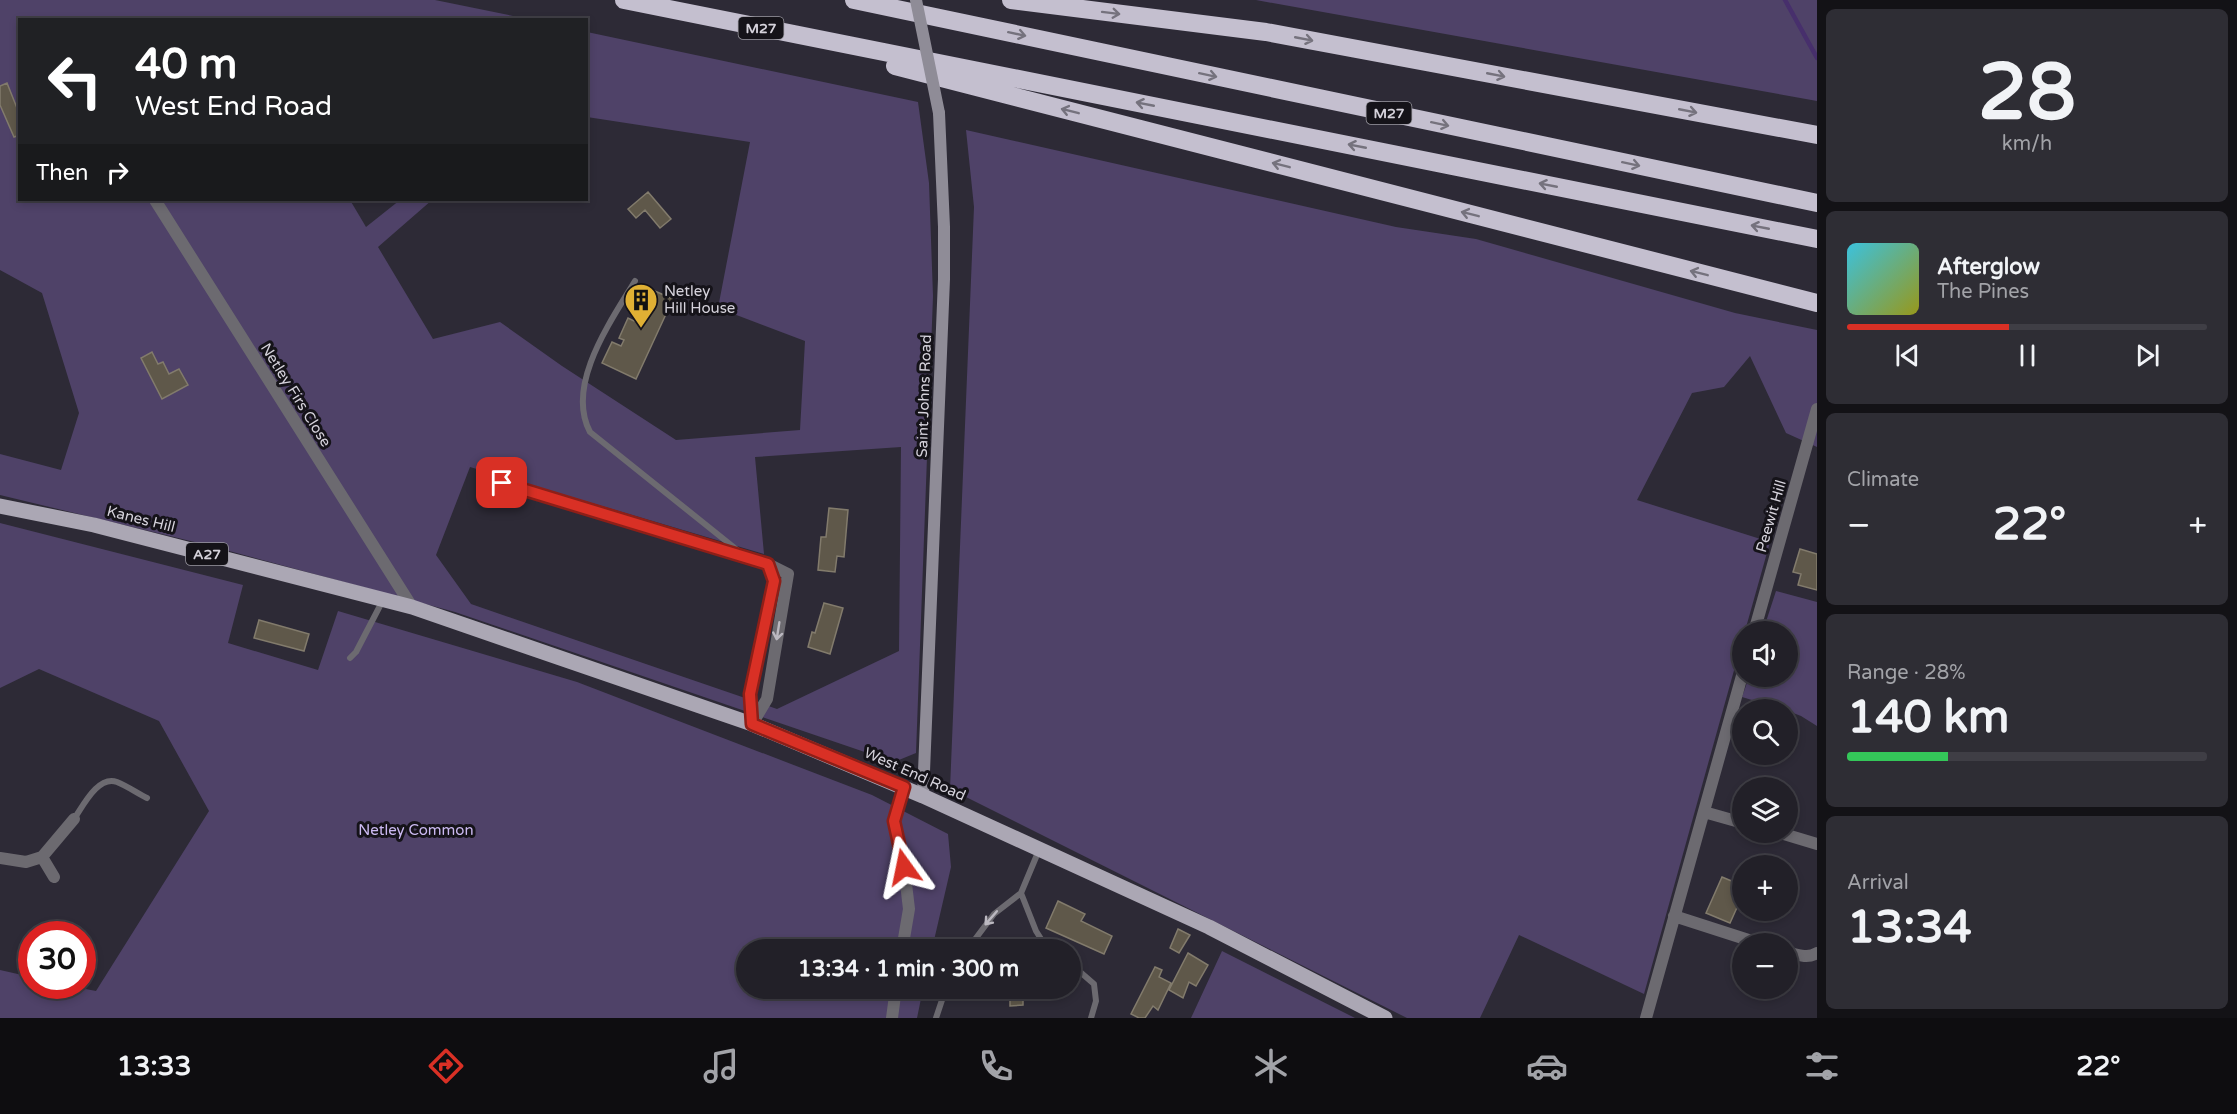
<!DOCTYPE html>
<meta charset="utf-8">
<style>
:root{--surface:#222028;--page:#2e2d34;--text:#f1f3f6;--muted:#a2a3a8;--line:#3f3e45;--accent:#d93025}
body{margin:0;font-family:"Varela Round",sans-serif;background:var(--page);color:var(--text);height:100vh;display:flex;flex-direction:column;font-size:22px;white-space:nowrap}
*{box-sizing:border-box;margin:0}
p{font-size:20px;color:var(--muted)}
.icon{flex:none;width:33px;height:33px;fill:none;stroke:currentColor;stroke-width:2;stroke-linecap:round;stroke-linejoin:round}
.map{position:relative;flex:1;overflow:hidden}
.sheet{display:flex;flex-direction:column;gap:9px;padding:9px;background:#131216;width:420px}
.sheet>*{flex:none}
.guide{position:absolute;left:18px;top:18px;width:570px;height:183px;border-radius:0px;box-shadow:0 3px 9px #0003,0 0 0 2px var(--line);background:#202124;color:#fff;overflow:hidden}
.controls{position:absolute;left:1732px;top:621px;display:grid;gap:12px}
.controls a{display:grid;place-items:center;width:66px;height:66px;border-radius:50%;background:var(--surface);box-shadow:0 3px 9px #0003,0 0 0 2px var(--line);font-size:30px}
.speed{position:absolute;left:18px;top:921px;display:flex;gap:12px;font-size:30px;font-weight:700;text-align:center}
.speed>*{display:grid;place-content:center;width:78px;height:78px;border-radius:50%;background:var(--surface);box-shadow:0 3px 9px #0003,0 0 0 2px var(--line);line-height:1}
.speed .limit{border:9px solid #d22;background:#fff;color:#111}
.pin{position:absolute;display:grid;place-items:center;width:51px;height:51px;color:#fff;margin:-26px;border-radius:12px;box-shadow:0 3px 9px #0006}
.me{position:absolute;width:66px;margin:-33px;rotate:348deg;stroke-linejoin:round;filter:drop-shadow(0 0 4px #0008)}
.turn{display:flex;align-items:center;gap:21px;height:126px;padding:0 18px;font-size:27px}
.turn .icon{width:78px;height:78px;stroke-width:2.5}
.turn b{display:block;font-size:42px;line-height:51px}
.then{display:flex;align-items:center;height:57px;padding:0 18px;background:#0003;gap:12px;font-size:22px}
.big{font-size:45px;font-weight:700;line-height:1.1}
.sheet .card{flex:1;display:flex;flex-direction:column;justify-content:center;gap:9px;min-width:0;padding:0 21px;border-radius:9px;background:var(--page)}
.sheet .dial{align-items:center;gap:0}
.dial b{font-size:78px;line-height:1}
.song{display:flex;align-items:center;gap:18px}
.cover{width:72px;height:72px;border-radius:9px;background:linear-gradient(135deg,hsl(190 70% 55%),hsl(60 70% 35%))}
.played{height:6px;border-radius:3px;background:linear-gradient(90deg,var(--accent) 45%,var(--line) 45%)}
.keys{display:flex;justify-content:space-around;direction:ltr}
.heat{display:flex;justify-content:space-between;align-items:center;font-size:33px;direction:ltr}
.charge{height:9px;border-radius:4px;background:linear-gradient(90deg,#34c759 28%,var(--line) 0)}
.trip{position:absolute;left:736px;top:939px;width:345px;height:60px;border-radius:30px;background:var(--surface);box-shadow:0 3px 9px #0003,0 0 0 2px var(--line);font-weight:700;line-height:60px;text-align:center}
.dock{display:flex;height:96px;justify-content:space-around;align-items:center;background:#0e0d10;color:var(--muted)}
.dock .icon{width:42px;height:42px}
.dock .active{color:var(--accent)}
.dock b{font-size:27px;color:var(--text)}
main{display:flex;flex:1;min-height:0}
.map>svg:first-child{display:block}
.green{fill:#4f4268;fill-rule:evenodd}
.lines{fill:none;stroke-linecap:round;stroke-linejoin:round}
.stream{stroke:#472f6c;stroke-width:4.5}
.building{fill:#5f584a;stroke:#827b6c;stroke-width:1.5}
.lane{stroke:#6c6a70;stroke-width:6}
.street{stroke:#6c6a70;stroke-width:12}
.secondary{stroke:#8f8c97;stroke-width:12}
.primary{stroke:#aba7b4;stroke-width:15}
.highway{stroke:#c4bfcf;stroke-width:18}
.secondary-bridge{stroke:#8f8c97;stroke-width:12}
.oneway{stroke:#75727d}
.oneway2{stroke:#bbb8c0}
.route-casing{stroke:#8d1f18;stroke-width:15}
.route{stroke:#d93025;stroke-width:10}
.labels{text-anchor:middle;dominant-baseline:central;stroke-width:6;stroke-linejoin:round;paint-order:stroke}
.shield{fill:#151319;stroke:#9b99a1;stroke-width:1.5}
.shield-label{font-size:14px;font-weight:bold;fill:#d5d2db}
.poi-label{font-size:15px;fill:#d5d2db;stroke:#151319;text-anchor:start}
.street-label{font-size:15px;fill:#d5d2db;stroke:#151319}
.park-label{font-size:15px;fill:#cbb9f1;stroke:#151319}
</style>
<main>
<div class="map">
<svg width="1817" height="1018" viewBox="0 0 1817 1018">
<rect width="100%" height="100%" fill="#2d2a36"/>
<path class="green" d="M0 0H435L528 19 20 20V200H350L366 227 400 200H432L378 247 433 339 500 322 562 366 676 440 800 430 805 341 718 308 750 142 587 117V32L918 102 929 183 933 296 916 753 894 762 455 612 207 545 0 495V454L61 470 79 413 42 293 0 270ZM901 447 899 651 777 709 471 604 436 555 470 467 764 554 755 457Z
M1256 0H1817V101Z
M966 130 1396 227 1476 239 1735 313 1817 330V447L1786 433 1750 356 1724 387 1692 393 1637 500 1770 542 1745 631 1743 632V638L1644 994 1519 935 1480 1018H1407L950 789 974 207Z
M0 523 243 585 228 643 318 670 338 611 577 682 872 795 948 834 951 867 932 949 747 950V988L923 989 917 1018H0V970L31 977 32 986H70L96 991 209 811 159 721 39 669 0 688Z
M1776 591 1817 602V726L1801 716 1788 711V710L1782 709 1742 697 1749 677 1788 676V632L1763 631Z
M1222 951 1355 1018H1191Z"/>
<g class="lines">
<path class="stream" d="M1785 0 1817 58"/>
</g>
<path class="building" d="M7 83 17 108 20 107V135L14 137 0 105V86Z
M648 192 671 219 660 228 645 210 636 218 628 209Z
M641 285 673 299 636 379 602 363 612 342 621 346 624 340 619 338 628 318 634 321 643 302 635 298Z
M152 352 158 364 163 362 169 374 179 369 188 385 162 399 141 358Z
M829 508 848 510 844 557 837 556 835 572 818 570 821 537H826Z
M1800 549 1817 554V590L1798 585 1801 574 1793 572Z
M824 603 843 608 830 654 808 647 812 632 815 633Z
M259 620 309 634 304 651 254 638Z
M1722 877 1741 885 1734 900 1739 903 1730 923 1706 913Z
M1058 901 1085 914 1081 921 1112 936 1104 954 1046 928Z
M1178 929 1190 935 1179 953 1170 948Z
M1188 953 1208 965 1196 986 1189 982 1183 998 1169 990Z
M1155 967 1162 970 1159 977 1171 983 1158 1010 1153 1006 1145 1018H1139L1131 1014Z
M982 988H989V993H981Z
M1010 988H1023V1005L1010 1006Z"/>
<g class="lines">
<path class="lane" d="M635 281C611 321 565 385 590 432L741 553
M350 658 356 652 383 600
M74 819C83 806 98 775 117 782 127 786 137 793 147 798
M1021 893 1036 931 1048 950
M967 950 994 914 1021 893 1039 850
M1071 964 1094 984 1096 1001 1091 1018
M936 1018 946 988"/>
<path class="street" d="M155 200 412 607
M502 483 768 564 788 574 767 699 752 724
M1754 632 1817 409
M752 724 750 695 774 581 768 564
M1704 812 1743 823
M1777 832 1817 844
M42 857 54 877
M0 858 26 862 42 857 74 819
M1674 916 1761 944
M902 950 909 909 904 867 894 821 904 787
M1788 952C1798 955 1808 959 1817 953
M892 1018 896 988
M1646 1018 1743 672"/>
<path class="secondary" d="M923 796 944 279V227L939 113"/>
<path class="primary" d="M0 506 94 525 412 607 752 724 923 796 1209 927 1385 1018"/>
<path class="highway" d="M624 0 1817 239
M854 0 1817 203
M1011 0 1266 32 1817 135
M895 66 1817 303"/>
<path class="secondary-bridge" d="M916 0 939 113"/>
</g>
<defs><path id="oneway-shaft" d="M-6 0H5M1.5-3L5.5 0L1.5 3" fill="none" stroke-width="1.6" stroke-linecap="round" stroke-linejoin="round" transform="scale(1.5)"/></defs>
<g class="oneway">
<use href="#oneway-shaft" transform="translate(1111 13) rotate(7)"/>
<use href="#oneway-shaft" transform="translate(1017 34) rotate(12)"/>
<use href="#oneway-shaft" transform="translate(1304 39) rotate(11)"/>
<use href="#oneway-shaft" transform="translate(1208 75) rotate(12)"/>
<use href="#oneway-shaft" transform="translate(1496 75) rotate(11)"/>
<use href="#oneway-shaft" transform="translate(1145 104) rotate(-169)"/>
<use href="#oneway-shaft" transform="translate(1070 111) rotate(-166)"/>
<use href="#oneway-shaft" transform="translate(1688 111) rotate(11)"/>
<use href="#oneway-shaft" transform="translate(1440 124) rotate(12)"/>
<use href="#oneway-shaft" transform="translate(1357 146) rotate(-169)"/>
<use href="#oneway-shaft" transform="translate(1631 164) rotate(12)"/>
<use href="#oneway-shaft" transform="translate(1281 165) rotate(-166)"/>
<use href="#oneway-shaft" transform="translate(1548 185) rotate(-169)"/>
<use href="#oneway-shaft" transform="translate(1470 214) rotate(-166)"/>
<use href="#oneway-shaft" transform="translate(1760 227) rotate(-169)"/>
<use href="#oneway-shaft" transform="translate(1699 273) rotate(-166)"/>
</g>
<g class="oneway2">
<use href="#oneway-shaft" transform="translate(778 631) rotate(99)"/>
<use href="#oneway-shaft" transform="translate(991 918) rotate(131)"/>
</g>
<g class="lines">
<g class="route-casing">
<path id="route" d="M502 483 768 564 774 581 750 694 752 724 904 787 894 821 904 867"/>
</g>
<use href="#route" class="route"/>
</g>
<defs>
<g id="building-pin" transform="scale(1.725)"><path d="M0 17L-7.5 6A9.5 9.5 0 1 1 7.5 6Z" fill="#e0b034" stroke="#151319"/><path d="M-4-6H4V6H1V3H-1V6H-4ZM-2.5-4.3h1.7v1.8h-1.7ZM.8-4.3h1.7v1.8H.8ZM-2.5-1h1.7V.8h-1.7ZM.8-1h1.7V.8H.8Z" fill="#111"/></g>
</defs>
<g fill-rule="evenodd">
<use href="#building-pin" x="641" y="300"/>
</g>
<g class="labels">
<g class="shield">
<rect x="738.5" y="17" width="45" height="22" rx="4.5"/>
<rect x="1366.5" y="102" width="45" height="22" rx="4.5"/>
<rect x="186" y="543" width="42" height="22" rx="4.5"/>
</g>
<g class="shield-label">
<text x="761" y="28">M27</text>
<text x="1389" y="113">M27</text>
<text x="207" y="554">A27</text>
</g>
<g class="poi-label">
<text x="664" y="291">Netley<tspan x="664" dy="17">Hill House</tspan></text>
</g>
<g class="street-label">
<text transform="translate(296 395) rotate(58)">Netley Firs Close</text>
<text transform="translate(924 396) rotate(-88)">Saint Johns Road</text>
<text transform="translate(1771 516) rotate(-74)">Peewit Hill</text>
<text transform="translate(141 519) rotate(14)">Kanes Hill</text>
<text transform="translate(915 774) rotate(24)">West End Road</text>
</g>
<g class="park-label">
<text x="416" y="830">Netley Common</text>
</g>
</g>
</svg>
<div class="controls">
<a><svg class="icon" aria-label="sound" viewBox="0 0 24 24"><path d="M4 9h4l5-4v14l-5-4H4zM17 9q2 3 0 6"/></svg></a>
<a><svg class="icon" aria-label="search" viewBox="0 0 24 24"><circle cx="10" cy="10" r="6"/><path d="M15 15l6 6"/></svg></a>
<a><svg class="icon" aria-label="layers" viewBox="0 0 24 24"><path d="M12 4l9 5-9 5-9-5zM3 14l9 5 9-5"/></svg></a>
<a>+</a>
<a>−</a>
</div>
<div class="speed"><div class="limit">30</div></div>
<div class="pin" style="left:502px;top:483px;background:#d93025"><svg class="icon" aria-label="arrive" viewBox="0 0 24 24"><path d="M6 21V4h12l-3 4 3 4H6"/></svg></div>
<svg class="me" style="left:904px;top:867px" viewBox="-20 -20 40 40"><path d="M0-17L14 15 0 8-14 15z" fill="#d93025" stroke="#fff" stroke-width="4"/></svg>
<div class="trip">13:34 · 1 min · 300 m</div>
<div class="guide">
<div class="turn"><svg class="icon" aria-label="left" viewBox="0 0 24 24"><path d="M17 20v-9H6M10 6l-5 5 5 5"/></svg><div><b>40 m</b>West End Road</div></div>
<div class="then">Then<svg class="icon" aria-label="right" viewBox="0 0 24 24"><path d="M7 20v-9h11M14 6l5 5-5 5"/></svg></div>
</div>
</div>
<section class="sheet">
<div class="card dial"><b>28</b><p>km/h</p></div>
<div class="card">
<div class="song"><i class="cover"></i><div><b>Afterglow</b><p>The Pines</p></div></div>
<div class="played"></div>
<div class="keys"><svg class="icon" aria-label="previous" viewBox="0 0 24 24"><path d="M18 5L8 12l10 7zM5 5v14"/></svg><svg class="icon" aria-label="pause" viewBox="0 0 24 24"><path d="M8 5v14M16 5v14"/></svg><svg class="icon" aria-label="next" viewBox="0 0 24 24"><path d="M6 5l10 7-10 7zM19 5v14"/></svg></div>
</div>
<div class="card"><p>Climate</p>
<div class="heat"><a>−</a><b class="big">22°</b><a>+</a></div>
</div>
<div class="card"><p>Range · 28%</p><b class="big">140 km</b><div class="charge"></div></div>
<div class="card"><p>Arrival</p><b class="big">13:34</b></div>
</section>
</main>
<nav class="dock">
<b>13:33</b>
<svg class="icon active" aria-label="directions" viewBox="0 0 24 24"><path d="M12 3l9 9-9 9-9-9zM9 14v-3h6M13 9l2 2-2 2"/></svg>
<svg class="icon" aria-label="music" viewBox="0 0 24 24"><path d="M9 18V5l10-2v13"/><circle cx="6" cy="18" r="3"/><circle cx="16" cy="16" r="3"/></svg>
<svg class="icon" aria-label="phone" viewBox="0 0 24 24"><path d="M5 4h4l2 5-3 2q2 4 5 5l2-3 5 2v4C11 20 4 13 5 4z"/></svg>
<svg class="icon" aria-label="climate" viewBox="0 0 24 24"><path d="M12 3v18M4 7l16 10M4 17L20 7"/></svg>
<svg class="icon" aria-label="car" viewBox="0 0 24 24"><path d="M5 17H2v-5l4-1 3-4h7l3 4 3 1v5h-3M9 17h6M6 11h13"/><circle cx="7" cy="17" r="2"/><circle cx="17" cy="17" r="2"/></svg>
<svg class="icon" aria-label="filters" viewBox="0 0 24 24"><path d="M4 7h16M4 17h16"/><circle cx="9" cy="7" r="2"/><circle cx="15" cy="17" r="2"/></svg>
<b>22°</b>
</nav>
